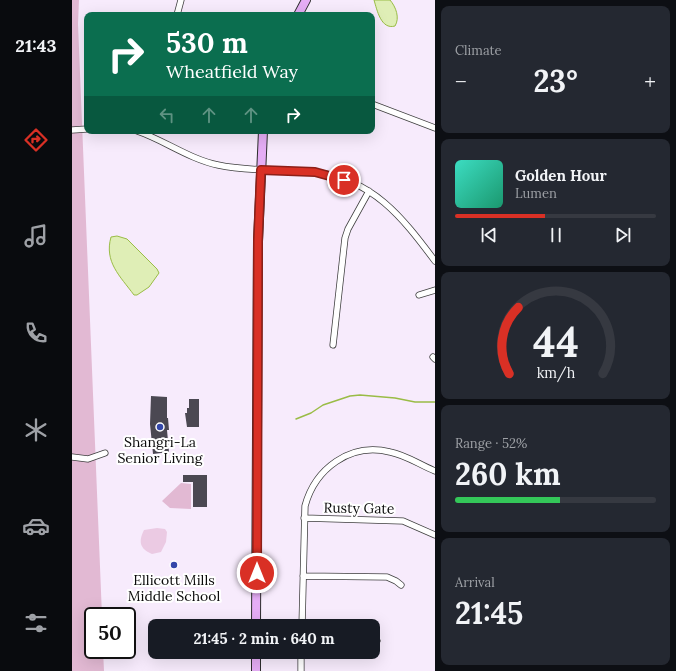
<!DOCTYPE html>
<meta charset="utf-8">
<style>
:root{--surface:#171b24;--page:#242831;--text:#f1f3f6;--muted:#9ea1a6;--line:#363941;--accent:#d93025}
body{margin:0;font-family:Lora,serif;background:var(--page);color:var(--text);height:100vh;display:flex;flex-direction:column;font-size:15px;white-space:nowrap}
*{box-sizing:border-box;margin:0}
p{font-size:13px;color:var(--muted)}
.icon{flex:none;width:22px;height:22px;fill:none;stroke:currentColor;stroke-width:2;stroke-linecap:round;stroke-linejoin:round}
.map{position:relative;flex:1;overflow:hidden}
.drawer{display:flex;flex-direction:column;gap:6px;padding:6px;background:#0d0f14;width:241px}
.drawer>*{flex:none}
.banner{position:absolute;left:12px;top:12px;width:291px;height:122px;border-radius:8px;box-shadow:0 4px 16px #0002;background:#0b6e4f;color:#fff;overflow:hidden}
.speed{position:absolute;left:12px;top:607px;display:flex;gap:8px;font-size:20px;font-weight:700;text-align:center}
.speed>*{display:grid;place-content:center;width:52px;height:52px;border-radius:50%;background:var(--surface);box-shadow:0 4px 16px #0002;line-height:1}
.speed .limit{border:2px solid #111;border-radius:6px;background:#fff;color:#111}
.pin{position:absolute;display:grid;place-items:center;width:34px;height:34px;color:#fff;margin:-17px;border:2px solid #fff;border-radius:50%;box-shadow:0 1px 4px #0007}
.me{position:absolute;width:44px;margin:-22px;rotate:0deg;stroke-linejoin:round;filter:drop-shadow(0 0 3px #0008)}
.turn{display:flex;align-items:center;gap:14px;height:84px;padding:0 16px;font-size:18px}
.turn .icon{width:52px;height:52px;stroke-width:2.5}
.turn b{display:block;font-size:28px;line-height:34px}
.lanes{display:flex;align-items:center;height:38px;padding:0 16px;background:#0003;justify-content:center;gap:20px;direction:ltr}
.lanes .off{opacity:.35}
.big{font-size:30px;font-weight:700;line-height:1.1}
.drawer .tile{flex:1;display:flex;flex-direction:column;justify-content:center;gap:6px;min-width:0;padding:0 14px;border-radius:8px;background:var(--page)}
.drawer .dial{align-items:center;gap:0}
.dial svg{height:104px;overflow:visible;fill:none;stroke:var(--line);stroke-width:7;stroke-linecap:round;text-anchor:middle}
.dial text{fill:var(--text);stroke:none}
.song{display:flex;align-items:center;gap:12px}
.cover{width:48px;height:48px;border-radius:6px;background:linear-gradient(135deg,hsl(170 70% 55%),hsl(160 70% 35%))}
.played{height:4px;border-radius:2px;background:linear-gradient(90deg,var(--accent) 45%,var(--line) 45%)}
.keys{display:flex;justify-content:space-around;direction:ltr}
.heat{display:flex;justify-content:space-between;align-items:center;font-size:22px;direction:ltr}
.charge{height:6px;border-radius:3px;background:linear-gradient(90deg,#34c759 52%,var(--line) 0)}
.trip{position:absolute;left:76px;top:619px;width:232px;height:40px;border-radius:8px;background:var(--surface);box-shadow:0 4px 16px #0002;font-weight:700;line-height:40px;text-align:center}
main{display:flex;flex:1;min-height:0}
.menu{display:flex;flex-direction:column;width:72px;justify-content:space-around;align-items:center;background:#090b0e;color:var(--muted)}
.menu .icon{width:28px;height:28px}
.menu .current{color:var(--accent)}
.menu b{font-size:18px;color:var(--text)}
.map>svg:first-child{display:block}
.green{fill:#e2b9d3}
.pitch{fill:#ebcae3}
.water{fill:#dfeeb6;stroke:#9abc46}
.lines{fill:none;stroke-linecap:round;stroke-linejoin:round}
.stream{stroke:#9abc46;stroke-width:1.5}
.building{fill:#4b4852}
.street-casing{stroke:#3e3e3e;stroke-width:7}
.secondary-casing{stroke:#2d2d2d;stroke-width:10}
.street{stroke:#fff;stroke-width:5.5}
.secondary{stroke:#e5adf5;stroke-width:8}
.route-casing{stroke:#8d1f18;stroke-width:10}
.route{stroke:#d93025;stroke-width:7}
.poi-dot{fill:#3447a9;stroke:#fff;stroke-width:1.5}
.labels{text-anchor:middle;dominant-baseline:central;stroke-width:4;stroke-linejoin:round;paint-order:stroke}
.poi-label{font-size:14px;fill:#0b0b0b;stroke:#fff}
.street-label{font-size:14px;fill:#0b0b0b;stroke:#fff}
</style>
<main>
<nav class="menu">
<b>21:43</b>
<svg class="icon current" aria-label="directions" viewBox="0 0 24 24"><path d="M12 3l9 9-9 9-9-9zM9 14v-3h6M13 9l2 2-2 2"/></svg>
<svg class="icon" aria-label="music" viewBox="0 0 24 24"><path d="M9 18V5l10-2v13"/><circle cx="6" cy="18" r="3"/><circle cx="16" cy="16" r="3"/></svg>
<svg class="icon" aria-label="phone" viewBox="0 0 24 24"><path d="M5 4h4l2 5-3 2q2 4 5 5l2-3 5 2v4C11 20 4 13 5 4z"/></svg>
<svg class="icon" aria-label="climate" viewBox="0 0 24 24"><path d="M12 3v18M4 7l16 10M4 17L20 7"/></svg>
<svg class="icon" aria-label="car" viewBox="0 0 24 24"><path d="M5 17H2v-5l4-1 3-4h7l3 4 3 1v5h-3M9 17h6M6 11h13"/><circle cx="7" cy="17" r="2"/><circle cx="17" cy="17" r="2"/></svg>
<svg class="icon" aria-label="filters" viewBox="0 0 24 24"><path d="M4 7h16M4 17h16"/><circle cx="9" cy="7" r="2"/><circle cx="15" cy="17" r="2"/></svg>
</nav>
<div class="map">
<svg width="363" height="671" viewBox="0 0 363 671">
<rect width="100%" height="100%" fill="#f7ebfc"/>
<path class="green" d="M0 0H7L6 24 30 616H21V650H31L32 671H0Z
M109 483 119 484V509L98 508 90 501Z"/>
<path class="pitch" d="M85 528 93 529 95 532 94 542 89 552 80 554C68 549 66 542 72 530Z"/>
<path class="water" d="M302 0H318C324 7 328 18 323 26 309 30 305 10 302 0Z
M45 236 55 239 85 269 87 273 77 287 65 295H62C48 276 32 262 39 237Z"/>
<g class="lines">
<path class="stream" d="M224 419 239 413 251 405 278 396 288 395 323 398 343 402H363"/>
</g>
<path class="building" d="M79 396 95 397V418H96L97 430H95L97 452 81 454 78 424Z
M117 399H127V427H115L113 413H115V408H117Z
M111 475H135V507H121V482H111Z"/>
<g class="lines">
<g class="street-casing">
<path id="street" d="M105 15 109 0
M300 104 363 128
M0 130 15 129
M65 131C92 140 117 159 146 165 178 172 210 169 242 172 301 179 330 217 363 261
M347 295 363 290
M261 345 273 238 276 229 297 191
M361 357 363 359
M0 457 16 459 33 453
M232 518 331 521 363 535
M231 576 315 577 324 581 329 585
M230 626 233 506C243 469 278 442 318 452 334 455 348 465 363 471
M301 638 305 641
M229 652V671"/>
</g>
<g class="secondary-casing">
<path id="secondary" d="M226 15 234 0
M184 626 186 241 191 131
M184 671V652"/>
</g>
<use href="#street" class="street"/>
<use href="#secondary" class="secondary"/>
</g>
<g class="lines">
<g class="route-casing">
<path id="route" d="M185 573 186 241 189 170 243 172 272 180"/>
</g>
<use href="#route" class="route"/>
</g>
<g class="poi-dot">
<circle cx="88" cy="427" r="4"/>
<circle cx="102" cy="565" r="4"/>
</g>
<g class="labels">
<g class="poi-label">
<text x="88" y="442">Shangri-La<tspan x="88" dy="16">Senior Living</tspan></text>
<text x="102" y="580">Ellicott Mills<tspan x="102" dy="16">Middle School</tspan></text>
</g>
<g class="street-label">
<text transform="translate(287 508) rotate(1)">Rusty Gate</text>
</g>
</g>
</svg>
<div class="speed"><div class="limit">50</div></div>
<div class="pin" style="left:272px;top:180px;background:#d93025"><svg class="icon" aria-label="arrive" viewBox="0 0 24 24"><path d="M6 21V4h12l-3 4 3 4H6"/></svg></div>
<svg class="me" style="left:185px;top:573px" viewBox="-20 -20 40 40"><circle r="17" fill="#d93025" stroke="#fff" stroke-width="3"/><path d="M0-11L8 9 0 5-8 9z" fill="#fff"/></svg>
<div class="trip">21:45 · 2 min · 640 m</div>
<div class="banner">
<div class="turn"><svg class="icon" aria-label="right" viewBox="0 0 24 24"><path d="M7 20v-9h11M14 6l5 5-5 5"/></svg><div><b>530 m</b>Wheatfield Way</div></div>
<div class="lanes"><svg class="icon off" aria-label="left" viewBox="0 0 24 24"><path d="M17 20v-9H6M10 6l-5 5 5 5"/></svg><svg class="icon off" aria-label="ahead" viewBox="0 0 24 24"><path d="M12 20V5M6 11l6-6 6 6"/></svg><svg class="icon off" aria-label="ahead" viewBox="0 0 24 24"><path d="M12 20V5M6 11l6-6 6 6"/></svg><svg class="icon" aria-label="right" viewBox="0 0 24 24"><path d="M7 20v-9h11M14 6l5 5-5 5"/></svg></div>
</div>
</div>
<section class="drawer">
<div class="tile"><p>Climate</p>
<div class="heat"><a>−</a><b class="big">23°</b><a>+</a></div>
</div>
<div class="tile">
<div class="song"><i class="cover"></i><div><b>Golden Hour</b><p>Lumen</p></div></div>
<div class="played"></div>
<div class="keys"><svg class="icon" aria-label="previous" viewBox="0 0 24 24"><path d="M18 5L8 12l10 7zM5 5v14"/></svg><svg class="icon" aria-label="pause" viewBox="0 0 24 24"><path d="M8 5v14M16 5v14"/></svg><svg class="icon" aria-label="next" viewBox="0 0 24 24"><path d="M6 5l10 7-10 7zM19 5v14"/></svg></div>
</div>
<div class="tile dial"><svg viewBox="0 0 100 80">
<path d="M14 69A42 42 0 1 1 86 69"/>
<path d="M14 69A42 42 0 0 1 21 18" stroke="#d93025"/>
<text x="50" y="56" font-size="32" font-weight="700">44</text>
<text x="50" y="72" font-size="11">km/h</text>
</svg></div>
<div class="tile"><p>Range · 52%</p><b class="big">260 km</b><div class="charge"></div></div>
<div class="tile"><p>Arrival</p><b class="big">21:45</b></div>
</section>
</main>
